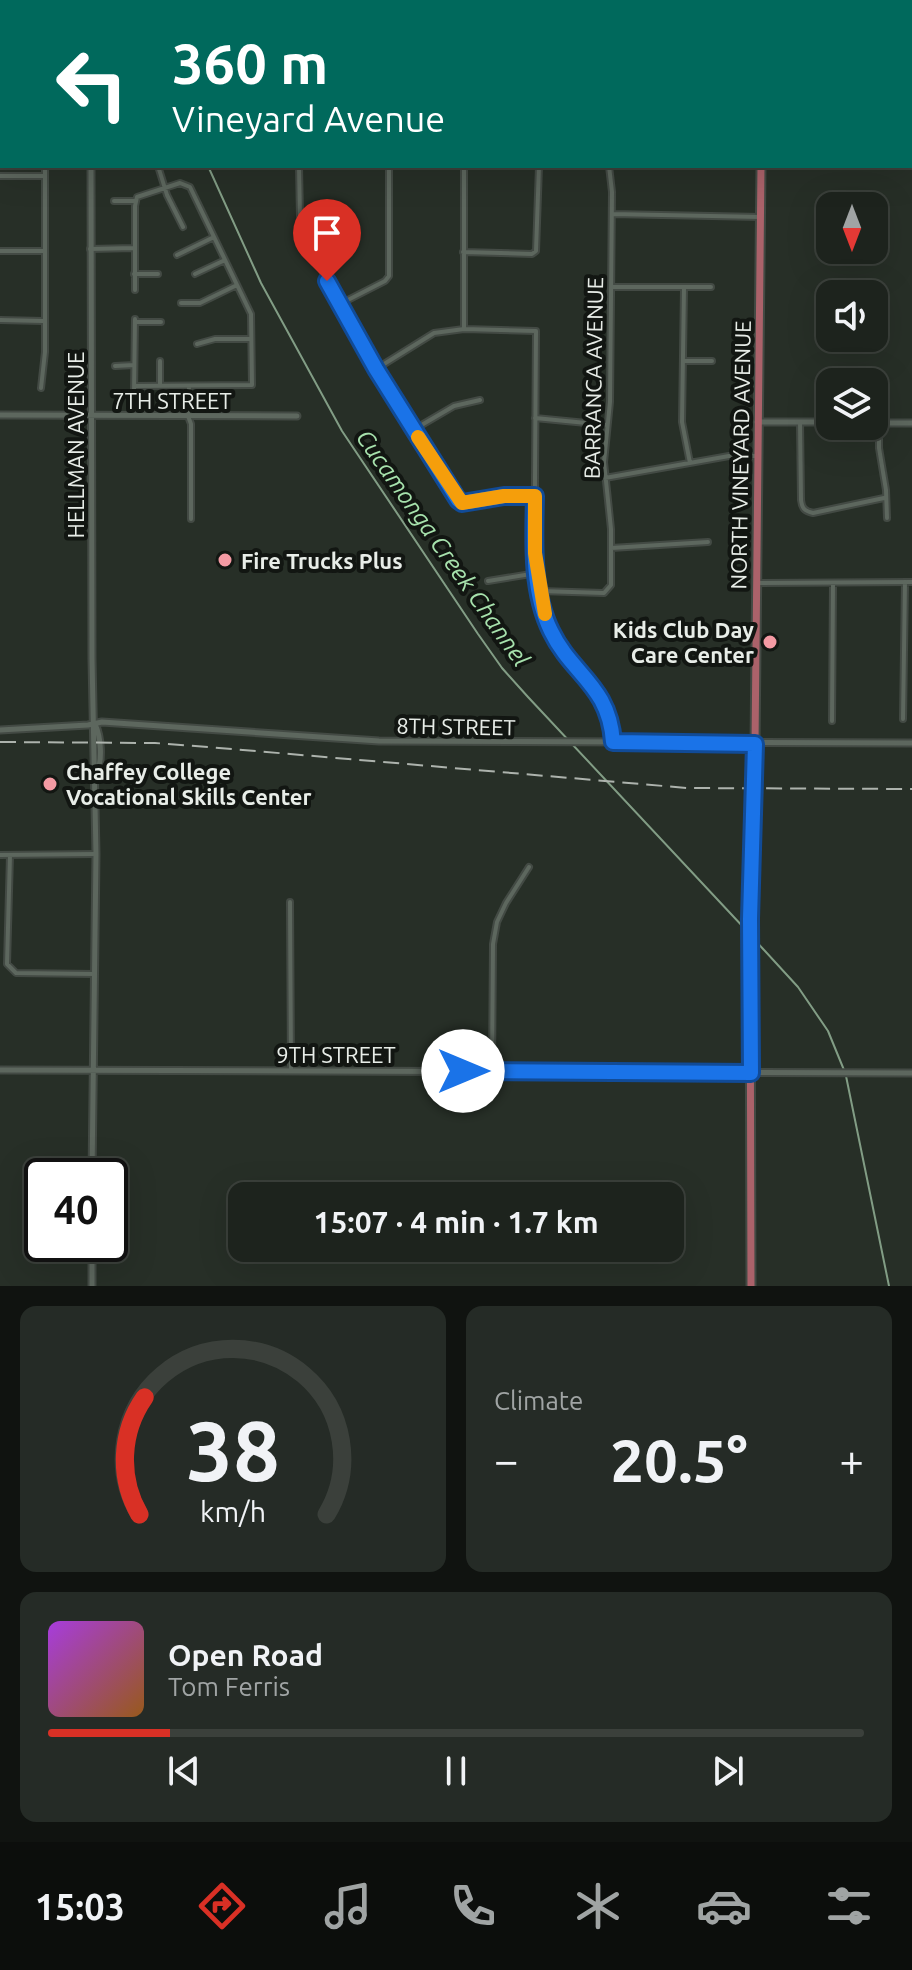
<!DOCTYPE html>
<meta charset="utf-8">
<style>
:root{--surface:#1d231d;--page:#252b26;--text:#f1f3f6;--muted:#a0a4a4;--line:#3b403b;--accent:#d93025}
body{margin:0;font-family:Ubuntu,sans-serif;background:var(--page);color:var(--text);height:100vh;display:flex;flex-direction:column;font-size:30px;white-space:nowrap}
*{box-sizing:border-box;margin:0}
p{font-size:26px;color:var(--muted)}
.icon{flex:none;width:44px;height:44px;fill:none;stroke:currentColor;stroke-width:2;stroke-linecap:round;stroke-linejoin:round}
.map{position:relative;height:1286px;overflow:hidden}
.side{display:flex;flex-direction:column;gap:20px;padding:20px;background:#101310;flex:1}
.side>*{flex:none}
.banner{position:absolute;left:0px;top:0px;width:912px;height:168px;box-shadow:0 8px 32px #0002,0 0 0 2px var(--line);background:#00695c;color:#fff;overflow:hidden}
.needle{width:52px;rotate:180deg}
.buttons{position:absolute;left:816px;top:192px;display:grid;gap:16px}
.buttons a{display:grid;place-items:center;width:72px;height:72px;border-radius:16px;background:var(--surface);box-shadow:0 8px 32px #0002,0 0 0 2px var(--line);font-size:40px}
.speed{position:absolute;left:24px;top:1158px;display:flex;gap:16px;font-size:40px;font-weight:700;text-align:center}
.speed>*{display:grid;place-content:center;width:104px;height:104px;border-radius:50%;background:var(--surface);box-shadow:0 8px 32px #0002,0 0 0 2px var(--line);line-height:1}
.speed .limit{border:4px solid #111;border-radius:12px;background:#fff;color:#111}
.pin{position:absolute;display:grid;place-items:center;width:68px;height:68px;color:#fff;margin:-82px -34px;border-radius:50% 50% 50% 0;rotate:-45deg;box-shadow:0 0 8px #0007}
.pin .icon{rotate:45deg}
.me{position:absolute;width:88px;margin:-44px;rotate:90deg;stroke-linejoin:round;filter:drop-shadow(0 0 6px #0008)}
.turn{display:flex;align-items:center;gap:28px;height:168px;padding:0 40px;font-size:36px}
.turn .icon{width:104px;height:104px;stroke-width:2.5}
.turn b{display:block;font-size:56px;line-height:68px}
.big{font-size:60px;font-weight:700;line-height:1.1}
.side .widget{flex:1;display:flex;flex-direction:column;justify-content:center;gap:12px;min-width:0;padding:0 28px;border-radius:16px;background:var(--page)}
.side .dial{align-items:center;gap:0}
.dial svg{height:208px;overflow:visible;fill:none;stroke:var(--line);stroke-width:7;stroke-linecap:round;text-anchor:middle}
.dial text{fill:var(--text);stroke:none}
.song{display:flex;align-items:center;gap:24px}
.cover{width:96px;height:96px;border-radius:12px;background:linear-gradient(135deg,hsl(280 70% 55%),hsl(30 70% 35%))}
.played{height:8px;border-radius:4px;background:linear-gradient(90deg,var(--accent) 15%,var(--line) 15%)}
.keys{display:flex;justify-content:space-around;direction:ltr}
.heat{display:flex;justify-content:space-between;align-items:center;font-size:44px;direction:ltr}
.side .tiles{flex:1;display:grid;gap:20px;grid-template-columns:1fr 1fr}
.widget:last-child{grid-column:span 2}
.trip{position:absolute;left:228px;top:1182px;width:456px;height:80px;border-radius:16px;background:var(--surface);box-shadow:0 8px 32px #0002,0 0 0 2px var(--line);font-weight:700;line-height:80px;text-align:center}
.tab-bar{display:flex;height:128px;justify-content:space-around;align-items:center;background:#0c0e0c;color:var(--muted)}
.tab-bar .icon{width:56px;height:56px}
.tab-bar .active{color:var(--accent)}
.tab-bar b{font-size:36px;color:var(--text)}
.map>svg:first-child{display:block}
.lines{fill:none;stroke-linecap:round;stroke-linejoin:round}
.stream{stroke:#829d85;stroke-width:2}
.minor-casing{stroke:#434a44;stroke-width:8}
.tertiary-casing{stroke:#434a44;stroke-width:9}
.secondary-casing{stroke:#434a44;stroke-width:10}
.primary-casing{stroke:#434a44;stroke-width:11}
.minor{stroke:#5d675e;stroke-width:4}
.tertiary{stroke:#5d675e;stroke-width:5}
.secondary{stroke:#5d675e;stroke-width:6}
.primary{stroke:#ab626a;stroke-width:7}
.rail{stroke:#adb3ad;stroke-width:2;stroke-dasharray:16 8;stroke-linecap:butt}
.route-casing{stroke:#114b97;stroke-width:20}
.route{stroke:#1a73e8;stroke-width:14}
.slow{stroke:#f59e0b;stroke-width:14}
.poi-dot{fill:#f49aa3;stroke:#121612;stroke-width:3}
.labels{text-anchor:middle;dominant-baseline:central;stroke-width:8;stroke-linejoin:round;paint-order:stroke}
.street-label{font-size:22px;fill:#e8ede8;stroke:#121612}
.poi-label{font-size:22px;font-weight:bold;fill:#e8ede8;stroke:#121612;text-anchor:start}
.water-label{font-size:24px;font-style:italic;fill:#a7e2ad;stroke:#121612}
</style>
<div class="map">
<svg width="912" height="1286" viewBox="0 0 912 1286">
<rect width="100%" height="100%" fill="#272f27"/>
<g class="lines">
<path class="stream" d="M135 0 136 2
M208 166 261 283 342 431 478 634 502 668 528 697 746 930
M753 938 798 987 828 1031 844 1070
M846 1076 889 1286"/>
<g class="minor-casing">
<path id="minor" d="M47 0V2
M195 0V2
M384 0V2
M461 0V2
M610 0 611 2
M312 2V0
M537 2V0
M806 2V0
M879 2V0
M0 49H2
M158 166 167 195 183 227
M299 166 300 217 315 258 376 369 458 500 462 503 504 496H535
M0 176H45
M114 201H136
M612 214 761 217
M90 249 134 248
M0 251H44
M463 252 532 254 536 251 539 166
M177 255 214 237
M134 274H158
M195 274 225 260
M611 287H711
M684 288 682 422 690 463
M181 303H200L237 285
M340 304 385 281 389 276V166
M0 320 43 321
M135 322H161
M464 329V166
M197 344 215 339H251
M160 361V385
M683 361H712
M115 366 134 365
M376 369 434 333 464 329 536 331C536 380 535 428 535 477 535 526 533 574 547 622 561 670 609 679 613 742
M134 386 252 385 251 314 190 187 180 183 137 197 135 206V290
M189 386 188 416 191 424V519
M41 388 45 352V166
M134 394 135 319
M535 418 607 425
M800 422 801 500C802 508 804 511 813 513L884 498
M879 423V448L886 490 887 518
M413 430 454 406 480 400
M605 478 729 456H757
M611 548 708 542
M488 581 537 573
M758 583 912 582
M540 591 604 593 611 585V529L604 462 610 402 612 192 609 166
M903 719 905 582
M832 721 833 583
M0 855 96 854
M10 855 7 964 16 973 94 974
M290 902 291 1070
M492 1071 493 944 497 922 506 903 529 867"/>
</g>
<g class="tertiary-casing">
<path id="tertiary" d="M89 2V0
M91 166 92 659 96 854 92 1176
M0 415 297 416
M757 422H830
M874 423H912
M95 724C101 737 103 761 96 774
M0 730 88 725 102 722 379 741 912 743
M0 1070 912 1073
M92 1286V1244"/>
</g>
<g class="secondary-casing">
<path id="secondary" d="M0 92H2
M910 99H912"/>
</g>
<g class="primary-casing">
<path id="primary" d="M760 0V2
M751 1286 750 919 755 744 761 166"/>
</g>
<use href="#minor" class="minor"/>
<use href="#tertiary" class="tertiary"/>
<use href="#secondary" class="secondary"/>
<use href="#primary" class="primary"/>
<path class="rail" d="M0 742 155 743 208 747 687 788 912 789"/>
</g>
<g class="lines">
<g class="route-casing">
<path id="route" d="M327 281 376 369 458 500 462 503 504 496H535C534 539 531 591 551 631 572 675 609 685 613 742L755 744 750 919 751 1073 463 1071"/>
</g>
<use href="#route" class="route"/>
<path class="slow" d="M418 437 462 503 504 496H535V553L545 614"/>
</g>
<g class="poi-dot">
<circle cx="225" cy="560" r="8"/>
<circle cx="770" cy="642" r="8"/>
<circle cx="50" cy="784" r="8"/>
</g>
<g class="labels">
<g class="street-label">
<text transform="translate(593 378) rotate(-89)">BARRANCA AVENUE</text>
<text x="172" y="400">7TH STREET</text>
<text transform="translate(75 445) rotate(-90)">HELLMAN AVENUE</text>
<text transform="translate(740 455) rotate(-89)">NORTH VINEYARD AVENUE</text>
<text transform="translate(456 726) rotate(1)">8TH STREET</text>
<text x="336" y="1054">9TH STREET</text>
</g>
<g class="poi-label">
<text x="241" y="560">Fire Trucks Plus</text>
<text x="754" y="629" text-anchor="end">Kids Club Day<tspan x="754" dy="25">Care Center</tspan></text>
<text x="66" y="771">Chaffey College<tspan x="66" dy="25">Vocational Skills Center</tspan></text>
</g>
<g class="water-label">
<text transform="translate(443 548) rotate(55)">Cucamonga Creek Channel</text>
</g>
</g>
</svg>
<div class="buttons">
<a><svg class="needle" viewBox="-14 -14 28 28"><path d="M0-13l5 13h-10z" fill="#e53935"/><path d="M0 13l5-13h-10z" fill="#a0a4a4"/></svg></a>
<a><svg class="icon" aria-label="sound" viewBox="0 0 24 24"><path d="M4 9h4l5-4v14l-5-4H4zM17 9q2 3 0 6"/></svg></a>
<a><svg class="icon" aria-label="layers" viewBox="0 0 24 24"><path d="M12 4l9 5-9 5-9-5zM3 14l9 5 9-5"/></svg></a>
</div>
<div class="speed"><div class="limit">40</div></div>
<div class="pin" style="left:327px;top:281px;background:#d93025"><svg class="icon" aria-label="arrive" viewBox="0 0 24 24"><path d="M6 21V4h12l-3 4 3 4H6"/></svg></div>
<svg class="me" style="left:463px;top:1071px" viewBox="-20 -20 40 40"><circle r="19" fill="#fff"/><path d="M0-13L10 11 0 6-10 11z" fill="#1a73e8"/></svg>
<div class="trip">15:07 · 4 min · 1.7 km</div>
<div class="banner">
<div class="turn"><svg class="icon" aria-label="left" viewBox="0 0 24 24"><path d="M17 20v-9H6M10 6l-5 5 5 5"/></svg><div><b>360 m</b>Vineyard Avenue</div></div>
</div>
</div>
<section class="side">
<div class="tiles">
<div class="widget dial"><svg viewBox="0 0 100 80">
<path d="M14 69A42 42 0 1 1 86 69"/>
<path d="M14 69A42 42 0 0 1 16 24" stroke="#d93025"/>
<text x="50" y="56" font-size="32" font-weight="700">38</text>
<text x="50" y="72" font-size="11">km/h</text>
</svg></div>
<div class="widget"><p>Climate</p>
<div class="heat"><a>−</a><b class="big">20.5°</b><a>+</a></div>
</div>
<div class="widget">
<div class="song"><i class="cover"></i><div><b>Open Road</b><p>Tom Ferris</p></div></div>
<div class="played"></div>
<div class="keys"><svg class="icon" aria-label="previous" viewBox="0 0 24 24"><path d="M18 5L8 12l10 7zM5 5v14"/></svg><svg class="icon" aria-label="pause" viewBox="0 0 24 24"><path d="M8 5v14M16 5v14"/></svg><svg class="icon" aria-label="next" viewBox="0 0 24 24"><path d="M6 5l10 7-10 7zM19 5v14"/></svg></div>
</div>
</div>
</section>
<nav class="tab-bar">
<b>15:03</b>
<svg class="icon active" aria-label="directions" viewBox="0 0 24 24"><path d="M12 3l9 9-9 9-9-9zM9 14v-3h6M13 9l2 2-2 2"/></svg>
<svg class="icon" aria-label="music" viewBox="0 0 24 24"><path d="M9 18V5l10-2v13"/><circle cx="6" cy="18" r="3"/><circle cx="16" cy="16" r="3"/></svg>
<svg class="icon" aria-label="phone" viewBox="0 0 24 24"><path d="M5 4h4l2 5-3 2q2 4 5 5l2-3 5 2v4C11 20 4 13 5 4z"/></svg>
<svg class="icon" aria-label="climate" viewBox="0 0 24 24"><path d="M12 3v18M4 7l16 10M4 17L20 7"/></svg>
<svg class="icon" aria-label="car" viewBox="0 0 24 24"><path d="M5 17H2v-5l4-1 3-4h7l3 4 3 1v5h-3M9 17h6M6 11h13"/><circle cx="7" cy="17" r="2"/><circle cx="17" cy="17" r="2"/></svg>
<svg class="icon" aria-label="filters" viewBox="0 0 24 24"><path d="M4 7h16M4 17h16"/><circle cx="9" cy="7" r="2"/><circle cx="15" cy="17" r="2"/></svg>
</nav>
